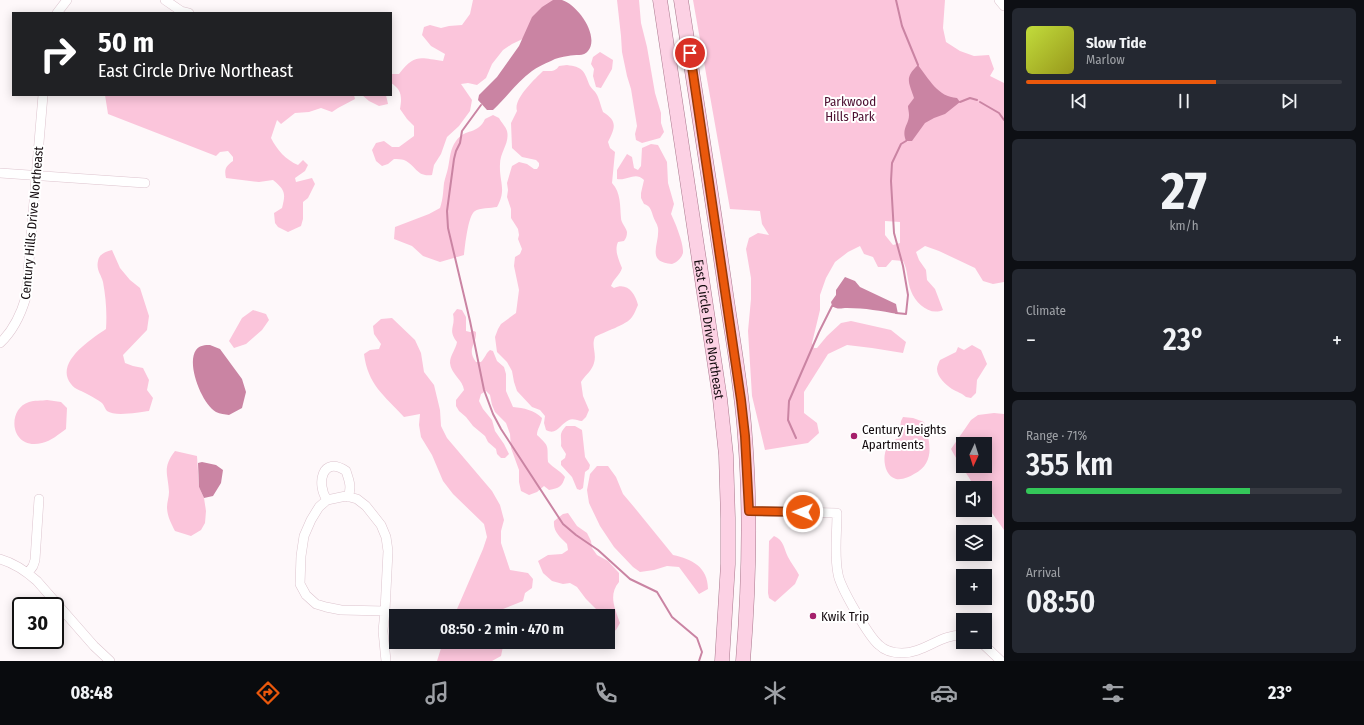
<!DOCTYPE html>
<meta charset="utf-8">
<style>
:root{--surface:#171b24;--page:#242831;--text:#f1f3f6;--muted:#9ea1a6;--line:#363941;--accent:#ea580c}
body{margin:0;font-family:"Fira Sans Condensed",sans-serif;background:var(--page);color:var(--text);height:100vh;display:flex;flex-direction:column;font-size:15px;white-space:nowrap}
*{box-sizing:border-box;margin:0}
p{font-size:13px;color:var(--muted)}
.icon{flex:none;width:22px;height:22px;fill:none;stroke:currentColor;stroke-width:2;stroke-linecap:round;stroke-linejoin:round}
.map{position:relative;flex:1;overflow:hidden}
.side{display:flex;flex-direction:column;gap:8px;padding:8px;background:#0d0f14;width:360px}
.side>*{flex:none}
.guide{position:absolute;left:12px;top:12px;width:380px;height:84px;border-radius:0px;box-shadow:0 2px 10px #0003;background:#202124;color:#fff;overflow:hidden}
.needle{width:26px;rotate:184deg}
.buttons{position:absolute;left:956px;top:437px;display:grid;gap:8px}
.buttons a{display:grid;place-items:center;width:36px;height:36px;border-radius:0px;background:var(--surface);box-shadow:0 2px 10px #0003;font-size:20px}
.speed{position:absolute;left:12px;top:597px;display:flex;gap:8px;font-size:20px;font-weight:700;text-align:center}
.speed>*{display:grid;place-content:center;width:52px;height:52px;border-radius:50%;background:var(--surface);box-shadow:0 2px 10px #0003;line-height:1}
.speed .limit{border:2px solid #111;border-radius:6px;background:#fff;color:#111}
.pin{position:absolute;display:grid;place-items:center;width:34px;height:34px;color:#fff;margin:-17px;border:2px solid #fff;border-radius:50%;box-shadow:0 1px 4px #0007}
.me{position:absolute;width:44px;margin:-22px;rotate:271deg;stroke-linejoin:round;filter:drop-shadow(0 0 3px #0008)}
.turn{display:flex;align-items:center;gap:14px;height:84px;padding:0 20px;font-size:18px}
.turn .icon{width:52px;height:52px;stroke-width:2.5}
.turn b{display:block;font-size:28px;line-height:34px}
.big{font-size:30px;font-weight:600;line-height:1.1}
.side .widget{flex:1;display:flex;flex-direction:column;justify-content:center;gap:6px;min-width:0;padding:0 14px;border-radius:6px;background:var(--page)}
.side .dial{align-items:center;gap:0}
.dial b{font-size:52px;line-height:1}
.song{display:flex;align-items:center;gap:12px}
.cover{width:48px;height:48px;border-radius:6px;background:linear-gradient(135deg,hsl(70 70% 55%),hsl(60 70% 35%))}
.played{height:4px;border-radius:2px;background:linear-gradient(90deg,var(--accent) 60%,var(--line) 60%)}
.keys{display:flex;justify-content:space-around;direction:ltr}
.heat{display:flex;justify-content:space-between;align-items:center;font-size:22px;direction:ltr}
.charge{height:6px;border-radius:3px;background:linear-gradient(90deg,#34c759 71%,var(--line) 0)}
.trip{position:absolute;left:389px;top:609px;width:226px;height:40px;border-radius:0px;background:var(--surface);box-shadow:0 2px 10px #0003;font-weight:600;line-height:40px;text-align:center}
.dock{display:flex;height:64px;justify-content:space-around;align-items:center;background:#090b0e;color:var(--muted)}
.dock .icon{width:28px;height:28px}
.dock .current{color:var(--accent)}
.dock b{font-size:18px;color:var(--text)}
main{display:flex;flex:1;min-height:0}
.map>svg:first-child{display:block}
.green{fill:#fbc5db;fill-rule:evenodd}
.water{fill:#ca84a3}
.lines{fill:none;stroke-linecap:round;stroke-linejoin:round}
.stream{stroke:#ca84a3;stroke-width:2}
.minor-casing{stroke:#ddc4ce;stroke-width:10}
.primary-casing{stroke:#a9788d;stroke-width:15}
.minor{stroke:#fff;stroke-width:9}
.primary{stroke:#fcd1e4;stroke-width:14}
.route-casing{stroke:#983908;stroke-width:10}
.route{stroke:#ea580c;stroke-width:7}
.poi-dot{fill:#a51f6b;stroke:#fff;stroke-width:1.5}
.labels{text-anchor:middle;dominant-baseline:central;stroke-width:4;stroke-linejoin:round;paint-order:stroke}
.park-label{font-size:13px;fill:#4c0e30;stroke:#fff}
.street-label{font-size:13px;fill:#130b0e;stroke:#fff}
.poi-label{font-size:13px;fill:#130b0e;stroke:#fff;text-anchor:start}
</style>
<main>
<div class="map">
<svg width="1004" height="661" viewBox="0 0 1004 661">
<rect width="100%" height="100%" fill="#fef8fa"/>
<path class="green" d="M473 0H560L556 6 527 37 512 44 503 50 492 64 486 78 477 85 468 83 461 84 472 100 470 111 459 126 447 137 441 154 434 165 432 175C416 177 417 166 404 160 401 159 398 159 394 159L388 164 382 166 376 161 372 150 376 143 384 141 392 147H399L414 136V126L407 119 400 109C402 97 402 90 391 83V74H399C415 53 420 58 443 61L445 54 431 46 422 35 424 27 430 25 441 28 449 26 462 25 470 14Z
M617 0H639L641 23 647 47 655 93 661 113V123L664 132 660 138 642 143 636 140 635 134 637 126 631 89 627 76 622 52 621 36Z
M693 0H945L943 28 946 42 960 51 974 56 989 55 994 69 990 76 1004 83V282L993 284 983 281 975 268 939 251 925 246 916 252 919 260 926 270 927 280 935 289 943 310C930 316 916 304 911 291 907 281 908 270 903 261L892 260 886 267H878L873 257 864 254 860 246 848 252 835 262 826 278 820 295V310L812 343 814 348H817L827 336 841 323 851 321 891 330 906 342 903 353 872 348 847 345 828 354 804 392V413L817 423 819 433 808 443 765 450 752 396 748 331 751 299V278L746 249 749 238 758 233 769 235 762 224 760 211 730 209ZM885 221 900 222V243L893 245 885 235Z
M600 52 613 60 612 69 601 88 596 87 593 76 594 69 591 64 593 57Z
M567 65C582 67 584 70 589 84 591 89 596 91 598 97 600 102 601 107 603 112 618 121 615 128 608 142L610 148 615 152 612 183C621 192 620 207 621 218 621 223 626 227 627 232 627 236 626 238 624 241L618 242C614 251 619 260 622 268 620 275 614 278 611 286L614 288C627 282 635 293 638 305 636 309 635 313 632 317 627 325 603 332 595 337 591 346 597 353 594 363 592 371 585 375 581 382L583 396 589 410 586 417 582 421C578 421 573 418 569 420 560 424 557 436 546 430L544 423 545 416 540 410 532 407 517 391 514 382 512 371 507 362 497 352 495 337 498 329 501 324 516 313 519 290 514 266 515 257 520 254 522 249 518 239 519 235 518 229 511 218V209L507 197 508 190 507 183 512 166 519 162 527 164 534 169H537L539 166V163L536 160 522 157 512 148 511 123 517 111C513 99 535 79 543 71 551 71 555 72 559 66Z
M105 95H354L355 99 338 108 332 112 321 108 309 112 295 113 281 124 277 120 271 138C277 150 286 160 298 165L303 160 308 165 305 171 295 178 296 182 312 178 315 184 308 198 303 202V219L301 226 288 232 278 227 275 223 274 213 282 208C286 193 285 190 273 180L259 182 226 178C224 169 226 166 233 161V157L228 151 220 152 216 156 108 114Z
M362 95H386L388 104 379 106 369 101Z
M493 115 499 118C501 122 506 127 507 131 510 143 500 152 500 164 499 182 507 189 497 207 491 208 479 208 475 211 468 215 465 246 464 255L440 262 423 256 412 246 394 239 395 227 429 214 440 208C443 199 443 193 444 183 445 178 447 173 448 168 450 158 450 149 456 141 465 128 478 135 485 119Z
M651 144 658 145 667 162 668 183 674 204 671 214C675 222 684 244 683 253 681 259 677 262 672 264 645 262 660 244 658 228 657 223 654 220 653 216 651 209 650 206 644 204L641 198V193L644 180C635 171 628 181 617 179V170L627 154 632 157 634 168 638 170 641 166 642 148Z
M112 250 120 268 130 280 140 288 149 316 147 330 123 355 125 363 133 366 143 368 149 380 147 390 153 398 149 411C140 412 115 417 107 411 105 409 104 405 102 403 98 400 93 397 89 395 83 391 75 390 71 384 54 363 91 339 106 329 107 313 106 298 103 282 101 274 96 270 98 261 99 254 105 252 112 250Z
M457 309 462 310 466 317V331L470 332 474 331 476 332C477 344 466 349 476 362H481C485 358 486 353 490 350L493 351 497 361 504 367 506 374V391L513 407C524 408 534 410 542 418 541 425 537 429 537 435 550 447 547 445 548 462 553 468 561 471 565 477 562 487 559 488 549 490L544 486 537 492 529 495 521 491 519 482V470L511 448 510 434 506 423 495 412 492 405 490 395 486 391 481 394 479 401 483 409 492 420 495 431 504 444 509 454 505 458H501L497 454 496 449 488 442 485 436 473 426 466 417 459 411 456 406V400L464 390C463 380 451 374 450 363 450 355 456 349 457 342 447 329 456 327 453 314Z
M253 310 266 314 269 320 262 330 246 344 234 348 229 341 242 318Z
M392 318 415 340 421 353 424 372 434 385 440 410 441 426 447 438 492 491 500 505 504 520 501 531V543L510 570 528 573 533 579 532 588 525 593 523 601 503 609 502 616H454L483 549 487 537 484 524 453 494 443 481 432 455 421 437 419 425 420 414 404 417C384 395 368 385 364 354L370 350 379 349 381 344 374 334 373 326 381 319Z
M972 345 981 350 987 364 977 380 976 393 971 398 966 397C962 393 957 392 952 389 946 385 937 377 937 369 937 366 939 362 940 360L956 352 958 347 964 350Z
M47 400 61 402 67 408 66 429C59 434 51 441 42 443 10 451 6 409 29 402 34 400 42 401 47 400Z
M994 413 1004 414V530L985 503V488H975C968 474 958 463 951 449L971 420 978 415ZM963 444H985V466H963Z
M903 417 913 418 924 422C930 441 936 463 914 474 909 477 903 480 896 479 884 476 882 457 887 447 890 443 895 440 899 437L901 421Z
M566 426H575L582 430 585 457 590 465 589 469 585 472 583 488 580 490 577 489 572 477 561 465V461L565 458 566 454 561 446C562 436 558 435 566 426Z
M175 451 197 456 199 487 204 498 206 511 205 523 201 530 191 536 175 531C171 523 167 516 167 507 167 502 169 497 169 492 168 473 162 468 175 451Z
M597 466H608L616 477 623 494 634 507 673 555C692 559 708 567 708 589L699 594 679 567 667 566 654 570 640 572 633 567 614 547 600 526 589 503 587 490 590 474Z
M568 513 577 526 587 533 591 541 592 548 597 555 608 561 619 573V582C608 595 615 609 620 623L616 630 609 634 608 616H603L586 599 577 587 570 583 563 584 552 581 543 573 538 561 548 555 562 554 568 550 567 544C560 537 553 532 554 521L563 514Z
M774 536C784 540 784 549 788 557 791 563 796 569 799 575L795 584 775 602 769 598 768 593 769 541Z
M443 642H504L501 656 492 661H437Z"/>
<path class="water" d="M553 0C555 0 559 0 562 0 578 5 600 36 588 51 584 57 575 54 568 56 562 57 556 58 551 61 544 64 537 67 532 71 517 82 506 98 493 110H487L478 100 479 95 497 77 519 46 532 17 542 7Z
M918 65C929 79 938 97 957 98L960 102 945 114 934 118 925 123 912 141H906C901 128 909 125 909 115 909 112 908 109 908 106L914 98C909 82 904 78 918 65Z
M845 277 855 281 860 287 896 304 898 314C881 311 865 308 847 308 841 308 838 310 832 306L831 302 836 295V290Z
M210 345 220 349 242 379 246 392 242 408 229 415C225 414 220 414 216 412 202 404 186 364 196 350 200 345 205 345 210 345Z
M202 462 216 465 223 470 221 483 213 496 204 498 199 487 198 463Z"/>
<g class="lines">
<path class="stream" d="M896 0 902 26 918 65
M960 102 970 98 977 100
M980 102 999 113 1004 120
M481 105 462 131 460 143 456 151 454 159 447 211 448 228 470 321 484 390 493 414 501 429 563 524 576 535 598 550 630 579 657 592 672 617 697 638 702 652 699 661
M896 313 906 314 908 295 903 266 894 233 891 181 892 163 901 144 906 141
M796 438 788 420 789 401 819 332 832 306H834"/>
<g class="minor-casing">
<path id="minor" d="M165 0 181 11 189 13
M999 0 1004 6
M57 13 67 0
M0 173 145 183
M0 343C13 331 21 314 26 297L43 95
M327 500C316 484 322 455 346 471 349 480 352 487 348 497
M749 511 837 513C837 533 834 555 838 574 840 587 869 637 879 645 885 651 894 653 902 653 924 653 941 634 963 635
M0 559C14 563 26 571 37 581L94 646 110 661
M28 573 33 566 35 560 39 499
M385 611 341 610 326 607 316 604 306 595 300 584 301 556 304 536 311 520 319 507 327 500 346 496 357 499 366 506 381 525 386 537 388 551 385 611 383 631 386 661
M981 642 1001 661"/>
</g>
<g class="primary-casing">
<g id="primary">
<path id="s1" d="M660 0 720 399 726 455 728 518V564L722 661"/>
<path d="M681 0C696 98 712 196 726 294 733 342 742 389 745 437 751 512 749 586 743 661"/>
</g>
</g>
<use href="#minor" class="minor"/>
<use href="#primary" class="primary"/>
</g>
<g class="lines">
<g class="route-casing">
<path id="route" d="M690 53 741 400 745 436 749 511 803 512"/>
</g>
<use href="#route" class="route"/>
</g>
<g class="poi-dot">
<circle cx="854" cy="436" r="4"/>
<circle cx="813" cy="616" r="4"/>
</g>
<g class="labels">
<g class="park-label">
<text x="850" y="101">Parkwood<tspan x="850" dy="15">Hills Park</tspan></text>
</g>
<g class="street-label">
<text transform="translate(32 223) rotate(-85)">Century Hills Drive Northeast</text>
<text stroke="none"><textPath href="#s1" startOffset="333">East Circle Drive Northeast</textPath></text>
</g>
<g class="poi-label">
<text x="862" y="429">Century Heights<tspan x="862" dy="15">Apartments</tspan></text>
<text x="821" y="616">Kwik Trip</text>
</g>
</g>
</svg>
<div class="buttons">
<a><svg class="needle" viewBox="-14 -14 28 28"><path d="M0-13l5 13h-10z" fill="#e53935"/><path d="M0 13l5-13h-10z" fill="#9ea1a6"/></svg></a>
<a><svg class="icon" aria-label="sound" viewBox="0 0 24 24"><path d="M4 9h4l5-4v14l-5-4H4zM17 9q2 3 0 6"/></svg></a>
<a><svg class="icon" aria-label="layers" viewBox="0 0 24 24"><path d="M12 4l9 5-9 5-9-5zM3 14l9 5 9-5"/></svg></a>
<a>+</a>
<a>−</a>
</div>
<div class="speed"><div class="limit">30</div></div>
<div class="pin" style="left:690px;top:53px;background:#d93025"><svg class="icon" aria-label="arrive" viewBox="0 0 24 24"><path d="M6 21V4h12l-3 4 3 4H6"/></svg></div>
<svg class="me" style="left:803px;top:512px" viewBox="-20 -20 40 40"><circle r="17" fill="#ea580c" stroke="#fff" stroke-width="3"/><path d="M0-11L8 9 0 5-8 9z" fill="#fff"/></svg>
<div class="trip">08:50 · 2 min · 470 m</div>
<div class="guide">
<div class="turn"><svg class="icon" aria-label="right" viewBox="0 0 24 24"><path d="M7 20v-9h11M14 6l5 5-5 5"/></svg><div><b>50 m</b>East Circle Drive Northeast</div></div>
</div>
</div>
<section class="side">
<div class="widget">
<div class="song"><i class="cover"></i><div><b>Slow Tide</b><p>Marlow</p></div></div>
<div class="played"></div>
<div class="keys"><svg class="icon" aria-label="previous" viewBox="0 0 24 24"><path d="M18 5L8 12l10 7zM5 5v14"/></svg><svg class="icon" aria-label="pause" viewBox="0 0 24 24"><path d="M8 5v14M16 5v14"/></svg><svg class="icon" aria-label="next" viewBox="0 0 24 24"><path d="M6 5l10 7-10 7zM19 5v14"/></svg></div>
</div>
<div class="widget dial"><b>27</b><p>km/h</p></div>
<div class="widget"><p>Climate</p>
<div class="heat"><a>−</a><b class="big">23°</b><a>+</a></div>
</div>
<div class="widget"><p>Range · 71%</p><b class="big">355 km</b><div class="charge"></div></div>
<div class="widget"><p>Arrival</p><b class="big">08:50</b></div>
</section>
</main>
<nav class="dock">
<b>08:48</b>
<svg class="icon current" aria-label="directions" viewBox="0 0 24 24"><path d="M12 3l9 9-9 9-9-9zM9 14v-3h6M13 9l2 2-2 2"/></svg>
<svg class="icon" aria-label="music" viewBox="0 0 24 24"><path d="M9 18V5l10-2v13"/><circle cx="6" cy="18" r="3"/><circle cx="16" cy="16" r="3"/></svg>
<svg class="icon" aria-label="phone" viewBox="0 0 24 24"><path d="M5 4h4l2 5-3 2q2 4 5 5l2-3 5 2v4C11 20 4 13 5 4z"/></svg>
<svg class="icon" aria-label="climate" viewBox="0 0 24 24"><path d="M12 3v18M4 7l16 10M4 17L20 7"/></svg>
<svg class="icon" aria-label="car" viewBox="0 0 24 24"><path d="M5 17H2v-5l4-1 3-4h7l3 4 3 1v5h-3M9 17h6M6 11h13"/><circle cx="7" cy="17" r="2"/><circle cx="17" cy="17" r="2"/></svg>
<svg class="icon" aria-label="filters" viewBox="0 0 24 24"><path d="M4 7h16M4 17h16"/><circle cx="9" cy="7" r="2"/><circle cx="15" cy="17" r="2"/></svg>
<b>23°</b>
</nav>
